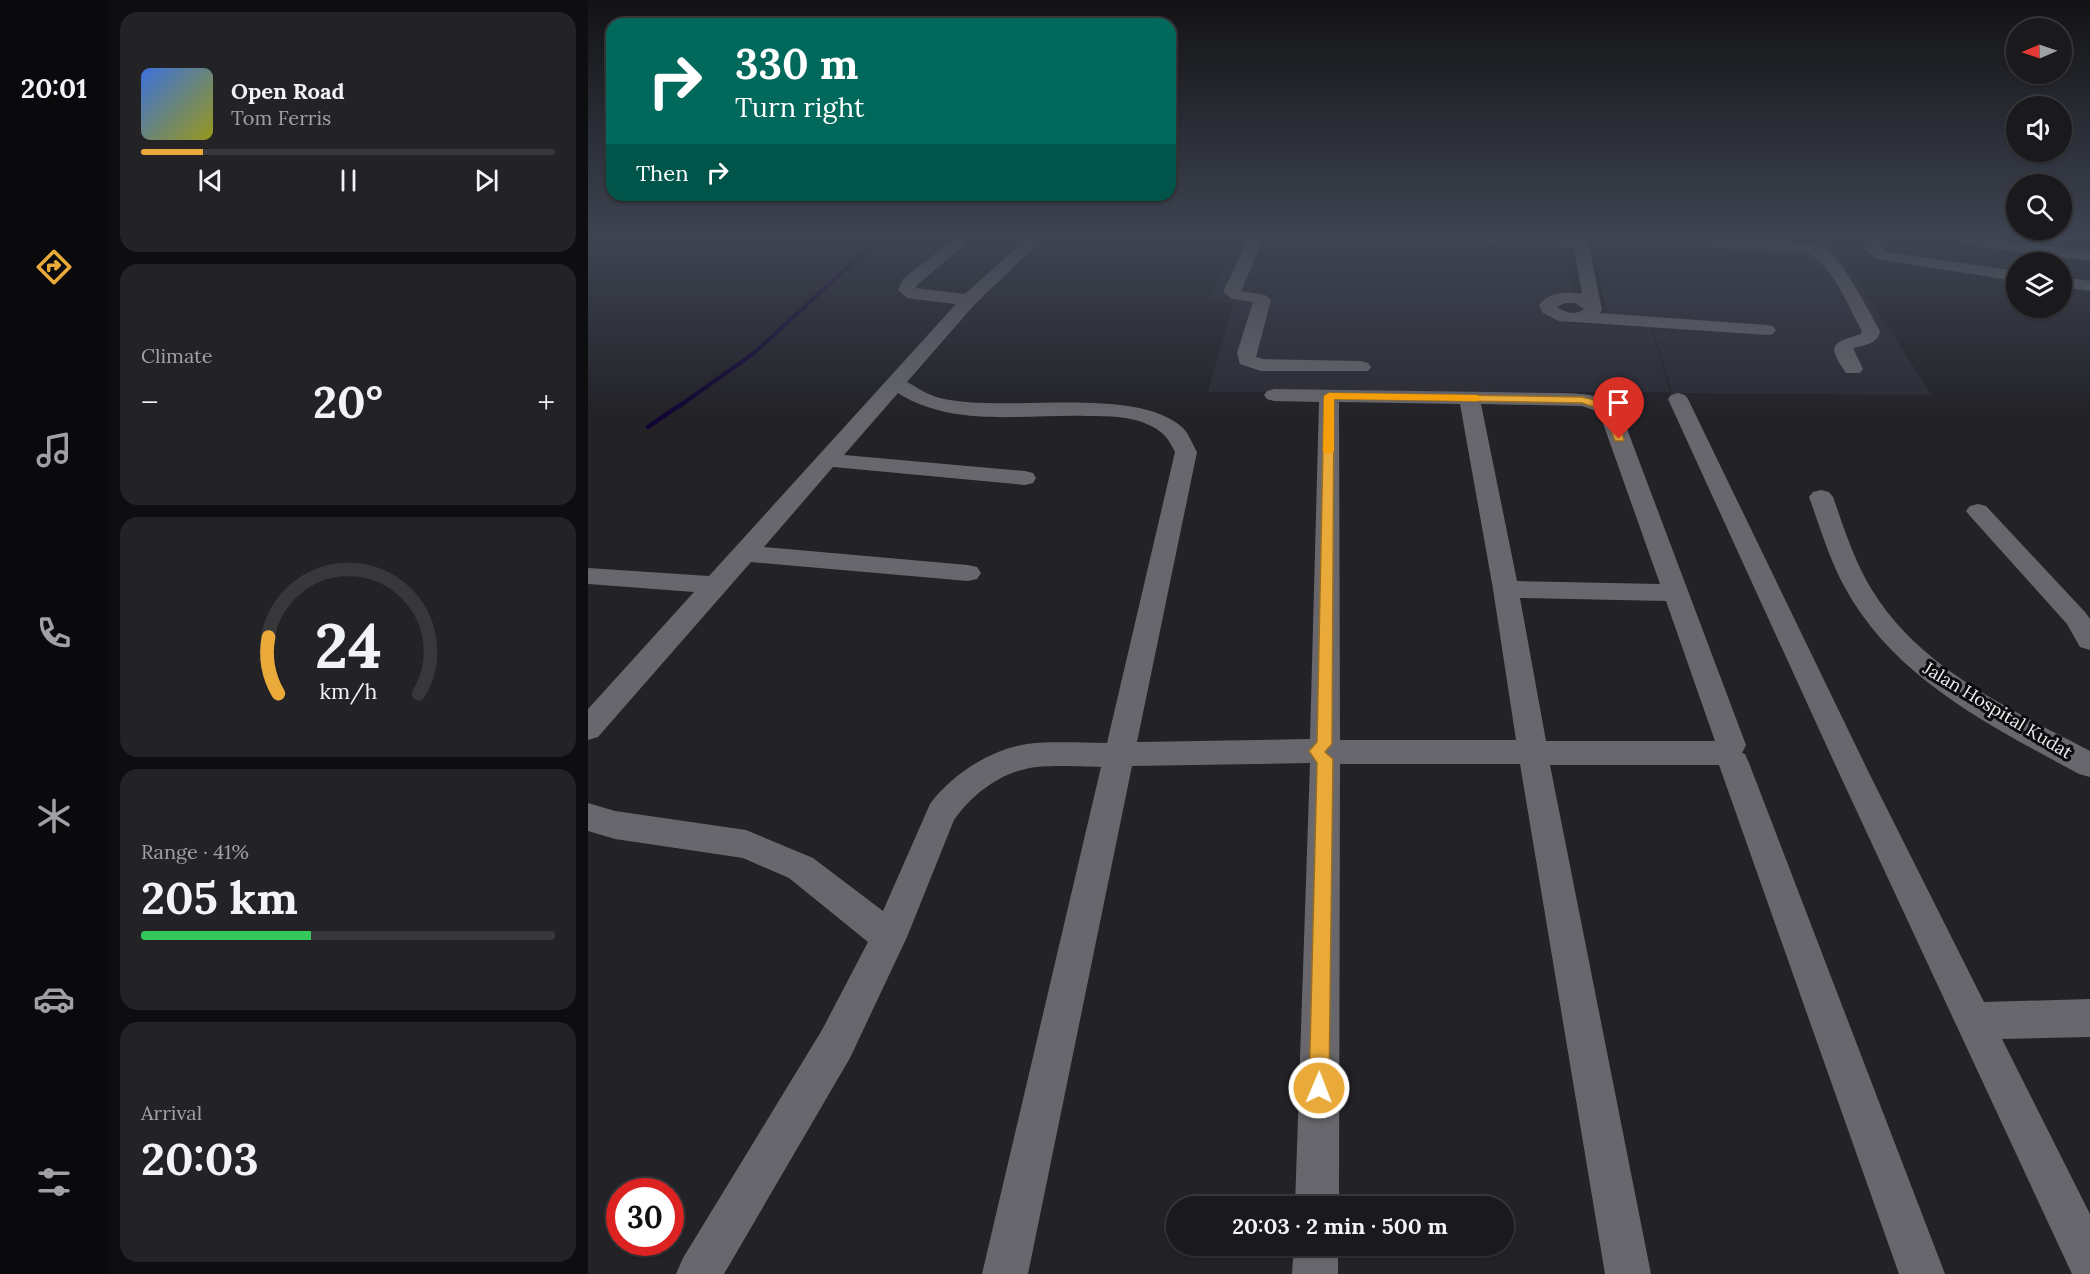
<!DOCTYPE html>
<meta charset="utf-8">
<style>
:root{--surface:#1a1a1d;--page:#232326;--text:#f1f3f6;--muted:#9fa1a4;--line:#38383b;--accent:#eaaa39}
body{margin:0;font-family:Lora,serif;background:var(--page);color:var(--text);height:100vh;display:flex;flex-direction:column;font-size:22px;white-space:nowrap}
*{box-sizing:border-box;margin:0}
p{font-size:20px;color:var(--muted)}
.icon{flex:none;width:33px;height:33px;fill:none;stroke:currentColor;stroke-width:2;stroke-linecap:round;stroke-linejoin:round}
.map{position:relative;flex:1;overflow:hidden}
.side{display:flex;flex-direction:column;gap:12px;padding:12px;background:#0e0e10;width:480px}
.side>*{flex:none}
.guide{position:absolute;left:18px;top:18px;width:570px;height:183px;border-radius:18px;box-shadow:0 2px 4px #0004,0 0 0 2px var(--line);background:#00695c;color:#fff;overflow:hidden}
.needle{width:39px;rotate:268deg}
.buttons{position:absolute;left:1418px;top:18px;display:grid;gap:12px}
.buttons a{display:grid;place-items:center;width:66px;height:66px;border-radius:50%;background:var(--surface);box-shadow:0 2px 4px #0004,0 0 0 2px var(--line);font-size:30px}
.speed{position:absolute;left:18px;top:1178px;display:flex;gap:12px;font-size:30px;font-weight:700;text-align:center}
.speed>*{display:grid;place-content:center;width:78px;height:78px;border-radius:50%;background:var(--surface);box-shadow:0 2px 4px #0004,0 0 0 2px var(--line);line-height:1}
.speed .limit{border:9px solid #d22;background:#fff;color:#111}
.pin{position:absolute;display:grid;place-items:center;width:51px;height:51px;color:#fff;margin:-62px -26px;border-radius:50% 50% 50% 0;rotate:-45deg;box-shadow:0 0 6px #0007}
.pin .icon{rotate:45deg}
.me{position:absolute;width:66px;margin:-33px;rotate:1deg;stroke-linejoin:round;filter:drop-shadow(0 0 4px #0008)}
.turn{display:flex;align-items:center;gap:21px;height:126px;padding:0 30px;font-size:27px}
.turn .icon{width:78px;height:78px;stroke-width:2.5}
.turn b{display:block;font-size:42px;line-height:51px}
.then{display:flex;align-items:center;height:57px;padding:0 30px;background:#0003;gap:12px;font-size:22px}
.big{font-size:45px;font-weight:700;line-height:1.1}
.side .card{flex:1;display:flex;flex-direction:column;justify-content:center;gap:9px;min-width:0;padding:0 21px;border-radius:18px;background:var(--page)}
.side .dial{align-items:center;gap:0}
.dial svg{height:156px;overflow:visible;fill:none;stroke:var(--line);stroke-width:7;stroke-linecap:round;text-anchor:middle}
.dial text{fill:var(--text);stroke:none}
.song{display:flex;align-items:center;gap:18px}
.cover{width:72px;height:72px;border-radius:9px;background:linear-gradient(135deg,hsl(220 70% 55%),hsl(60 70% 35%))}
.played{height:6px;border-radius:3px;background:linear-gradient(90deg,var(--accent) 15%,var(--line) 15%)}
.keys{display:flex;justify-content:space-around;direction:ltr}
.heat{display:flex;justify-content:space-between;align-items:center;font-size:33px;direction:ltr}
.charge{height:9px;border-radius:4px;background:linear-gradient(90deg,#34c759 41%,var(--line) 0)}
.trip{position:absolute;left:578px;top:1196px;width:348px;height:60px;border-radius:30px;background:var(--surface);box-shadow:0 2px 4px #0004,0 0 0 2px var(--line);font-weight:700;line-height:60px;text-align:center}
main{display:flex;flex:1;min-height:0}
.tabs{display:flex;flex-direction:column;width:108px;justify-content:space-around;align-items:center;background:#0a0a0c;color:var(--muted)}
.tabs .icon{width:42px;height:42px}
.tabs .selected{color:var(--accent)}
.tabs b{font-size:27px;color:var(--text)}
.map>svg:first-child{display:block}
.built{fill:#2c2b35}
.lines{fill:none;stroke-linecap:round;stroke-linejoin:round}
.stream-far1{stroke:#110433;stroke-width:4}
.stream{stroke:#110433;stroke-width:4.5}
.path{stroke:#7b7b7f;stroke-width:2;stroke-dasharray:2 3;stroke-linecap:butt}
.minor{fill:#68676d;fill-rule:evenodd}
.route{fill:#eaaa39;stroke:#986e25;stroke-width:1.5}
.slow{fill:#f59e0b}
.labels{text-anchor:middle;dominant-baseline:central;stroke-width:6;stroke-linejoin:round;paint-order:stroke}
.street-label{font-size:18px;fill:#ececef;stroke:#0c0c0e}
</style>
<main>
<nav class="tabs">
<b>20:01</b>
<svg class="icon selected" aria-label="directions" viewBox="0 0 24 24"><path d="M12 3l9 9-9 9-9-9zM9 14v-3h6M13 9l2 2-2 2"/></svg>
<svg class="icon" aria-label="music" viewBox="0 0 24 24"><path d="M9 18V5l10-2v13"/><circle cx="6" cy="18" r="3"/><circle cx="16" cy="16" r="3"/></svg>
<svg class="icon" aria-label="phone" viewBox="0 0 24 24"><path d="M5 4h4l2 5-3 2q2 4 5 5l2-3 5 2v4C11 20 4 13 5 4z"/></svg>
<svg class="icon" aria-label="climate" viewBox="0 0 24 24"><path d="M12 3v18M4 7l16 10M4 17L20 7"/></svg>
<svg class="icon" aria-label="car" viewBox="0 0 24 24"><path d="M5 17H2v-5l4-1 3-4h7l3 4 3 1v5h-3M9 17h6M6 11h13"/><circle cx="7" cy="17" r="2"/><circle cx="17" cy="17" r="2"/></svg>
<svg class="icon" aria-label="filters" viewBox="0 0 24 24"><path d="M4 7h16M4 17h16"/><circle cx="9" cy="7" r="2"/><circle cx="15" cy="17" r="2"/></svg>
</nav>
<section class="side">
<div class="card">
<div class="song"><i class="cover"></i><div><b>Open Road</b><p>Tom Ferris</p></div></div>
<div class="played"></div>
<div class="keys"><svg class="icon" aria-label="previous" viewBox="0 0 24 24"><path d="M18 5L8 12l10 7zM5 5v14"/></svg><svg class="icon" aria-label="pause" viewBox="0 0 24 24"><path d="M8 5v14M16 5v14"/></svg><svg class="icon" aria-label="next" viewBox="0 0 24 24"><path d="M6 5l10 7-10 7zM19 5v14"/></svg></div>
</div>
<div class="card"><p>Climate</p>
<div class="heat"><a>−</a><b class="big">20°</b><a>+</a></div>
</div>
<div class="card dial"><svg viewBox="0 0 100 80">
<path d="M14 69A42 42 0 1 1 86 69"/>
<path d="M14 69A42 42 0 0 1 9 40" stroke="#eaaa39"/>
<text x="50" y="56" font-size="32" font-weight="700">24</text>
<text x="50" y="72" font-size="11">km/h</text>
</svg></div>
<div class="card"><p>Range · 41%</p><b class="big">205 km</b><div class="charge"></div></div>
<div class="card"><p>Arrival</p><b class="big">20:03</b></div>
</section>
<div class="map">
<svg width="1502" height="1274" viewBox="0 0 1502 1274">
<rect width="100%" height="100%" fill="#222227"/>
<path class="built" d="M653 240H977L984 290 956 302 960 315 981 323 1063 327 1082 392H620L645 303 619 300Z
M1006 240H1243L1344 395 1084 393 1063 322 1018 314Z"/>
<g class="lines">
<path class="stream-far1" d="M90 407 166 353 260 267 293 240"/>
<path class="stream" d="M60 427 92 405"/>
<path class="path" d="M1256 256 1270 253"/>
<path class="minor" d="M365 240H382L329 285 328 288 377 294 437 240H454L387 304 319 382C330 388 340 395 352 398 417 414 547 384 595 428 601 434 605 445 609 452L549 742 722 739 731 402 686 401 679 399 676 395 679 391 686 389 975 393C997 394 1020 394 1033 413L1158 745 1154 753 1157 754 1161 763 1357 1274H1311L1131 765H962L1063 1274H1017L932 764H752L751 1206H707L722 763 544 766 440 1274H394L513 767C492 767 457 764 438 769 409 775 383 796 366 820L319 937 262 1058 136 1274H88L95 1258 234 1030 280 942 201 878 155 858 27 839 0 831V803L27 811 158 830 225 858 295 911 342 804C363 775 403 749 439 744 465 741 493 743 519 743L587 452C581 440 576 432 563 426 545 416 520 416 499 416 438 414 364 428 310 393L256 455 437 471 445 473 448 478 445 483 437 485 245 467 176 547 380 565 389 567 393 573 389 579 380 581 163 562 10 737 0 740V709L106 592 0 584V568L121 576 368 304 325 299 319 298 310 290 315 279ZM751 402 872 404 905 589 928 740H752ZM893 404 994 406 1011 412 1072 584 929 581ZM932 598 1078 601 1127 741H958Z
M660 240H675L653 291 677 295 683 300 668 357 675 359 773 361 780 363 783 367 780 371H673L652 364 649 353 665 302 644 299 635 292Z
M893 240H1000L1014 310 1012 313 1179 325 1185 326 1188 330 1185 334 1179 335 971 321 955 313 951 305C961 292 979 291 994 294L986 248 901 245ZM977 303H987L996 309C987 316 978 313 969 307Z
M1058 240C1086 237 1215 236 1236 248 1254 257 1281 312 1292 331 1290 344 1277 345 1265 348L1275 369 1272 373H1258C1238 344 1244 343 1273 334L1274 331C1261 308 1242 259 1216 252L1066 245Z
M1278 240H1293V248L1299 252 1428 271V281L1289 259 1277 250Z
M1371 240H1412L1502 251V261L1379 245Z
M1473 277 1502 281V291L1473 287Z
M1090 393 1097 395 1100 399 1281 773 1396 1002 1502 999V1037L1414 1039 1502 1214V1274H1484L1251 773 1080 399 1083 395Z
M1233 490 1241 492 1245 497C1256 528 1266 561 1284 590 1332 669 1423 709 1502 751V777L1491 774C1403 726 1306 679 1256 586 1241 558 1232 527 1221 497L1225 492Z
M1390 504 1398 506 1497 612 1502 619V650L1492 647 1479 624 1382 516 1378 511 1382 506Z
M706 1245H750V1274H704Z"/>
</g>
<linearGradient id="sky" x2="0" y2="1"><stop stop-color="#131315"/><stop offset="0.57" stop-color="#3e4452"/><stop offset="1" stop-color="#3e4452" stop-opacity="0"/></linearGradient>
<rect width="1502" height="418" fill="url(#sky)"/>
<path class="route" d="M741 393 994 397C1028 404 1025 408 1036 439L1035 441H1027L1015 410 994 403 746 399 744 744 737 752 745 759 741 1088 738 1095 731 1098 724 1095 721 1088 729 763 721 751 729 742 736 396Z"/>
<path class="slow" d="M741 393 889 395 894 398 889 401 746 399V451L740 454 735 451 736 396Z"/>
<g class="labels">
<g class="street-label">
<text transform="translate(1410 710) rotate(31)">Jalan Hospital Kudat</text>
</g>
</g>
</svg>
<div class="buttons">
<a><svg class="needle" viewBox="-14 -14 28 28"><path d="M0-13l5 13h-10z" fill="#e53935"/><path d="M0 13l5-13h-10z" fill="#9fa1a4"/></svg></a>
<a><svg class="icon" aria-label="sound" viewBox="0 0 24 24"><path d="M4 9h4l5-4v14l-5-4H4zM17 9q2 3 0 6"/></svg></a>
<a><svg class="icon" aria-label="search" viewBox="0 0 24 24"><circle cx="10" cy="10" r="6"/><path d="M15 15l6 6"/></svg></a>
<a><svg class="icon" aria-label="layers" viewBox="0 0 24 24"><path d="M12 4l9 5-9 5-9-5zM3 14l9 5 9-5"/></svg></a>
</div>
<div class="speed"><div class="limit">30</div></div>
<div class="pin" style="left:1031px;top:439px;background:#d93025"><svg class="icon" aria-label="arrive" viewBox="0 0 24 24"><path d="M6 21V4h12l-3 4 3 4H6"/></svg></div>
<svg class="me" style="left:731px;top:1088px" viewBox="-20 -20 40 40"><circle r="17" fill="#eaaa39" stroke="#fff" stroke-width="3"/><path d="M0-11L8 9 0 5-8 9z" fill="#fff"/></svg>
<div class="trip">20:03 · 2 min · 500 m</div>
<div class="guide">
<div class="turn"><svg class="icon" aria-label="right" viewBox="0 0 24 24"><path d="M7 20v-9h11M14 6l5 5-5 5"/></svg><div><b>330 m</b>Turn right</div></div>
<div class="then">Then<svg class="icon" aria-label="right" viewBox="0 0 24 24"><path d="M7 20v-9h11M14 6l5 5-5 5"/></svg></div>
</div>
</div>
</main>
